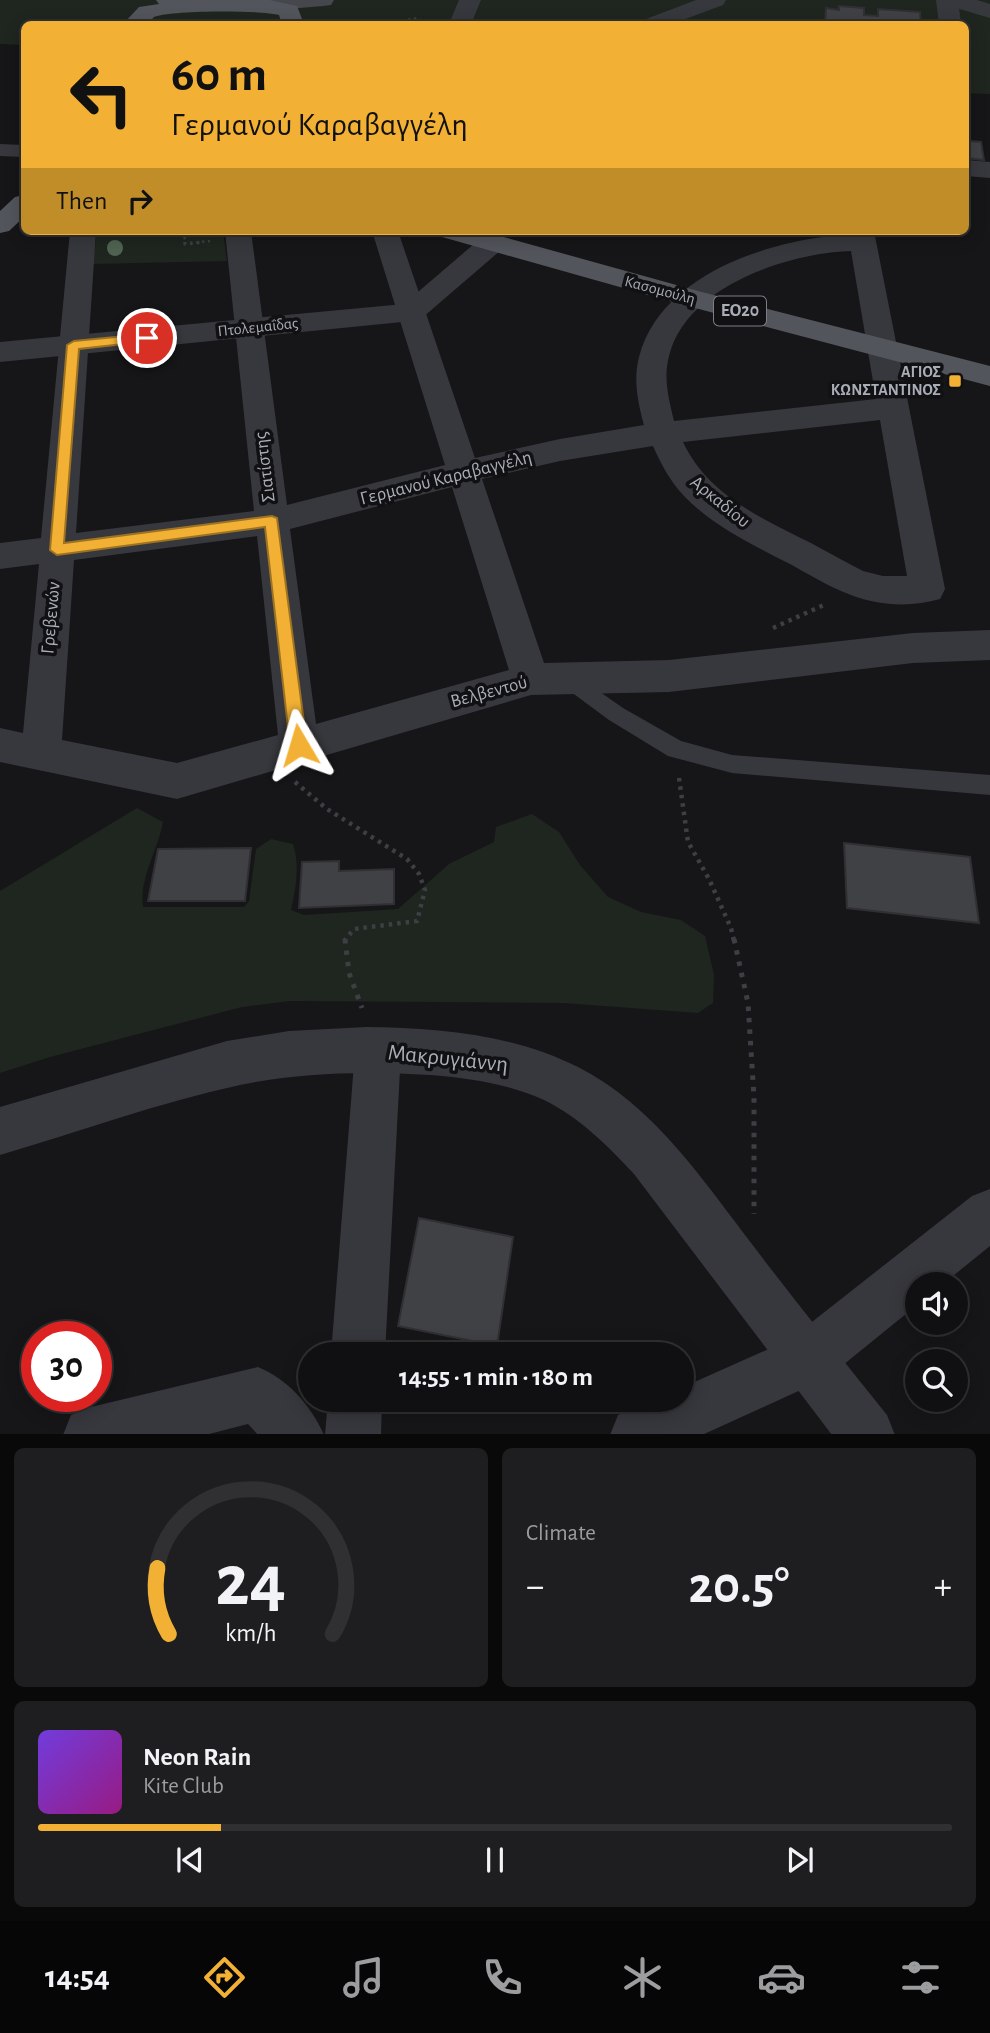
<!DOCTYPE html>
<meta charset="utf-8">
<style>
:root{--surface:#101012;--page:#1e1e20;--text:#f1f3f6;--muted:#9c9d9f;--line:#303032;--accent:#f2b134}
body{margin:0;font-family:"Alegreya Sans",sans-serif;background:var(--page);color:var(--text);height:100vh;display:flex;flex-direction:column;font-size:26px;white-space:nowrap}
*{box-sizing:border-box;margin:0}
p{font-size:23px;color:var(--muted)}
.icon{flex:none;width:38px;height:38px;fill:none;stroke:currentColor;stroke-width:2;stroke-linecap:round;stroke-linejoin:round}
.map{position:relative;height:1434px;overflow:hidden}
.sheet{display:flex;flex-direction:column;gap:14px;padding:14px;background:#09090a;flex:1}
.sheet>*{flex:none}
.guide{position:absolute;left:21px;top:21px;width:948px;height:214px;border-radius:10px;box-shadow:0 4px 18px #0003,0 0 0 2px var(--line);background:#f2b134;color:#111;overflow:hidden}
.tools{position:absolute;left:905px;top:1272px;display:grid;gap:14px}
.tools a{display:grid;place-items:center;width:63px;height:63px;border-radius:50%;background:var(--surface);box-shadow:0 4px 18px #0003,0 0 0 2px var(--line);font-size:35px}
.speed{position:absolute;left:21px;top:1321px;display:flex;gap:14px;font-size:35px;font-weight:700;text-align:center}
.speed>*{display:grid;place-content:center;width:91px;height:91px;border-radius:50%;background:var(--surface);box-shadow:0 4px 18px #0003,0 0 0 2px var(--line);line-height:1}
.speed .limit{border:10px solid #d22;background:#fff;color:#111}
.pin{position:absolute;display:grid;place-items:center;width:60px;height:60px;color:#fff;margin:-30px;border:4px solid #fff;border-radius:50%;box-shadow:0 2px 7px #0007}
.me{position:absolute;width:77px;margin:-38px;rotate:353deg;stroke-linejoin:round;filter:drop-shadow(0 0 5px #0008)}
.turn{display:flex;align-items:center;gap:24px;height:147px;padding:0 35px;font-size:32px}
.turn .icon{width:91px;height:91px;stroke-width:2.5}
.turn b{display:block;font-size:49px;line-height:60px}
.then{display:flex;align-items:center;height:66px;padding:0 35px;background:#0003;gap:14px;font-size:26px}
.big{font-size:52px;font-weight:700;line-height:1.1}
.sheet .tile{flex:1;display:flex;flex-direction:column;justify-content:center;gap:10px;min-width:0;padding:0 24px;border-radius:10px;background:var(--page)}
.sheet .dial{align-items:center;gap:0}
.dial svg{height:182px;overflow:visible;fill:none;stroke:var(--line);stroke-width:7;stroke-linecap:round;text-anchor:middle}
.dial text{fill:var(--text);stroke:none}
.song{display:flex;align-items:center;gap:21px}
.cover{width:84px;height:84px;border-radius:10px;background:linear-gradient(135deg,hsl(260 70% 55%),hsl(310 70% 35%))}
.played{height:7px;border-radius:4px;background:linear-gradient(90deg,var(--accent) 20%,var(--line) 20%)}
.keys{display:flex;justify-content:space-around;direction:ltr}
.heat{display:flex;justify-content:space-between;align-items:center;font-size:38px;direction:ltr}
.sheet .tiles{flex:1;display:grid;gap:14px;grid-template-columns:1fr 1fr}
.tile:last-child{grid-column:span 2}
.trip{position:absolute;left:298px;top:1342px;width:396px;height:70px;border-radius:35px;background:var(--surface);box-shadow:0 4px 18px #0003,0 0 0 2px var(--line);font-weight:700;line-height:70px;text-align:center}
.tabs{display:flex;height:112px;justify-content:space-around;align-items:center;background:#060607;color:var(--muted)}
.tabs .icon{width:49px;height:49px}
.tabs .selected{color:var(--accent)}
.tabs b{font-size:32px;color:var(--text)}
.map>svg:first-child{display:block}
.green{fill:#1e261f}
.building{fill:#404145;stroke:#303034;stroke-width:2}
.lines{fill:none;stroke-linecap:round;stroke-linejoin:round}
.path-far3{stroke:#3d3f44;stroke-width:2.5;stroke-dasharray:2.5 3.5;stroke-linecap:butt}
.path-far2{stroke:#3d3f44;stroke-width:3.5;stroke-dasharray:2.5 4.5;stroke-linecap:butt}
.path-far1{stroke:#3d3f44;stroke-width:4.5;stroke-dasharray:3.5 5;stroke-linecap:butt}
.path{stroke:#3d3f44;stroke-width:5;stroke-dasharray:4.5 7;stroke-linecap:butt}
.service{fill:#37383d;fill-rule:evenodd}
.pedestrian{fill:#37383d;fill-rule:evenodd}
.minor{fill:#37383d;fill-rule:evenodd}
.tertiary{fill:#37383d;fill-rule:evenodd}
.secondary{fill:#45474d;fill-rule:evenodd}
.primary{fill:#53555c;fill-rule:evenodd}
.tree{fill:#506452}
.route{fill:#f2b134;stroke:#9d7322;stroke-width:2}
.poi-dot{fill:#f2b134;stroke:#111113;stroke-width:2.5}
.labels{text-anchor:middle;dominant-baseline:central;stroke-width:7;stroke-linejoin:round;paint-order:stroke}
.far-street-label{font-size:16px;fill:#a8adb8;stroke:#111113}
.far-poi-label{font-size:16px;font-weight:bold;fill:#a8adb8;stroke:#111113;text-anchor:end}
.shield{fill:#111113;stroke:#7b7e86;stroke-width:2}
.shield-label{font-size:18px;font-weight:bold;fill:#a8adb8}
.street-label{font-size:19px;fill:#a8adb8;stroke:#111113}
.near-street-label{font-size:23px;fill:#a8adb8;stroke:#111113}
</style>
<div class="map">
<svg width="990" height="1435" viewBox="0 0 990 1435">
<rect width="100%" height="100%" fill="#161618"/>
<path class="green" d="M0 0H990V94L966 93V24H24V45L0 44Z
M97 231H223L227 261 93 264Z
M137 808 163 822C158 850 139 878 143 907H244L249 901 256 849 271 839 293 844C300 865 296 888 291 910L304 915 398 909 449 864 494 842 496 827 532 814 559 832 580 865 608 897 641 912 681 920 705 936 714 975 713 1003 698 1013 564 1003 290 1001 242 1007 50 1057 0 1073V891Z"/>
<path class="building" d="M839 6 864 8V15L878 16V9L920 12 921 24H825L826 8 839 10Z
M966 135 969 141 981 142 984 160 966 158Z
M844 843 970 857 979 923 847 908Z
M251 848 245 901H148L158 849Z
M339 861V871L394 869V904L299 908 302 862Z
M419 1218 513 1237 497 1346 398 1326Z"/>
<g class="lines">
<path class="path-far3" d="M397 24 413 18 432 23
M184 231 185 243
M190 243 210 241"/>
<path class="path-far2" d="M185 242V244L204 242"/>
<path class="path-far1" d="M773 628 826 604
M679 778 688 842 709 879 731 928 734 941
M295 782 327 809 407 859 419 874 425 890 417 921 354 929 344 941"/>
<path class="path" d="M345 939 349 973 362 1008
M734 939 748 1003 754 1097V1214"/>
<path class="service" d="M570 671 623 708 681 741 732 755 990 775V795L732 773 668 756 609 720 563 686 560 680 563 674Z"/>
<path class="pedestrian" d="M0 144 24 145V157L0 156Z"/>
<path class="minor" d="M459 0H481L471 24H449Z
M696 0H726L723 5 672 24H643L646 19Z
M936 0H958L961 24H939Z
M966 160 990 162V178L966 176Z
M70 231H96L76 533 254 511 225 231H251L287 505 445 465 372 231H398L475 458 560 439 644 425C638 403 633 380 639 357 660 274 773 238 848 235V231H874L945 589 940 599C920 605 896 606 876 602 843 596 816 578 788 563 751 544 713 526 684 496 670 481 661 464 653 446L560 461 482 479 544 663 669 660 913 633 990 630V660L913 663 669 692 531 695 177 799 0 762V728L23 733 39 564 0 569V543L41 538ZM851 251 876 399 674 421C669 399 663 379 669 356 686 286 788 253 851 251ZM880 420 907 576H883L863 571C845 562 828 552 811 543 761 518 708 495 683 442ZM452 487 509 670 316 724 290 529ZM257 536 278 735 177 763 62 740 74 560Z
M378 1028 394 1035 401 1051 385 1354H331L355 1051 362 1035Z
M990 1189V1246L943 1284H917V1305L827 1378 702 1435H610L618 1415 653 1400H681V1388L789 1340 972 1196Z
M258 1367C287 1379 311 1405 324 1435H258L248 1424 205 1435H63L71 1415 91 1407Z
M328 1400H382L381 1435H325Z"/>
<path class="tertiary" d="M943 0H977L990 4V18L946 5Z
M491 236 501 238 505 244 501 250 422 318 412 321 0 362V342L404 304 481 238Z
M366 1027C439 1028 512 1034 578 1067 655 1106 704 1182 755 1248 798 1305 843 1360 887 1415L895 1435H832L634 1174C608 1146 579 1117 544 1100 510 1084 468 1078 430 1075 367 1071 302 1072 240 1085 160 1102 79 1132 0 1155V1107L227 1041 289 1031Z"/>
<path class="secondary" d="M256 0H334L331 5 323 6 264 11 256 10 253 5Z"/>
<path class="primary" d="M156 0H270L297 6 304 24H282L279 15C259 10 173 10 154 17 153 18 148 23 146 24H123L139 7 159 4Z
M24 195V217L9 231 0 233V211L15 197Z
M439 231H482L698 291 990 366V386L680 304 442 237Z"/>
</g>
<circle class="tree" cx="115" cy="248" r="8"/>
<path class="route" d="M147 334 153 338 151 341 79 349 64 543 272 516 277 518 307 745 304 750H293L290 745 265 527 57 555 50 550 67 345 74 341Z"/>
<rect class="poi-dot" x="948" y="374" width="14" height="14" rx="3.5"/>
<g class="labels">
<g class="far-street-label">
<text transform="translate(660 290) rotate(15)">Κασομούλη</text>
<text transform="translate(258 327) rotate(-6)">Πτολεμαΐδας</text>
</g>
<g class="far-poi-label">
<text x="941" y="372">ΑΓΙΟΣ<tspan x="941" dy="18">ΚΩΝΣΤΑΝΤΙΝΟΣ</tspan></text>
</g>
<rect class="shield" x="714" y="296.5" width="52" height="29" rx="5"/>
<g class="shield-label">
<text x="740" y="311">ΕΟ20</text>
</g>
<g class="street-label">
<text transform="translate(265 467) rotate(-97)">Σιατίστης</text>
<text transform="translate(446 478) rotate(-14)">Γερμανού Καραβαγγέλη</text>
<text transform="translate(720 502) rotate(39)">Αρκαδίου</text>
<text transform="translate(51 618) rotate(-85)">Γρεβενών</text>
<text transform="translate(489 692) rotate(-15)">Βελβεντού</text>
</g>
<g class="near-street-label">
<text transform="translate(448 1059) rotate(6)">Μακρυγιάννη</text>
</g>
</g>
</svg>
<div class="tools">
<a><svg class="icon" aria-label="sound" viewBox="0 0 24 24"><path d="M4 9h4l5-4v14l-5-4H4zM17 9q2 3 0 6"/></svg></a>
<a><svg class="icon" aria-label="search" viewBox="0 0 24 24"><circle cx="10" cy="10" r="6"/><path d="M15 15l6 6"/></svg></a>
</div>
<div class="speed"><div class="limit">30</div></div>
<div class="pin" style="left:147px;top:338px;background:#d93025"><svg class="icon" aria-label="arrive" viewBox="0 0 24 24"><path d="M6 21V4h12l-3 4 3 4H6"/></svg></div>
<svg class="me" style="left:299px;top:745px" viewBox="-20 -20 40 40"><path d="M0-17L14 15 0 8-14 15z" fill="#f2b134" stroke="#fff" stroke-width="4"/></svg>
<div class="trip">14:55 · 1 min · 180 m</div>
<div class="guide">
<div class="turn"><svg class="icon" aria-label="left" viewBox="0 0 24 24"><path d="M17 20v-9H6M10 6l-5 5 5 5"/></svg><div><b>60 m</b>Γερμανού Καραβαγγέλη</div></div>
<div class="then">Then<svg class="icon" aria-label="right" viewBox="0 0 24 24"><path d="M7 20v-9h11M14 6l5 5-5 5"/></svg></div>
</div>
</div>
<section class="sheet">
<div class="tiles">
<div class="tile dial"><svg viewBox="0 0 100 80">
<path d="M14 69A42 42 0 1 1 86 69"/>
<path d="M14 69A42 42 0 0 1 9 40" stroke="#f2b134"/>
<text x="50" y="56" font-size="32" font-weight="700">24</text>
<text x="50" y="72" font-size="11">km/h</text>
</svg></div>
<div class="tile"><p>Climate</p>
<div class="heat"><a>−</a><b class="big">20.5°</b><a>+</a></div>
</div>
<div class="tile">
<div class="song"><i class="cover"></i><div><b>Neon Rain</b><p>Kite Club</p></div></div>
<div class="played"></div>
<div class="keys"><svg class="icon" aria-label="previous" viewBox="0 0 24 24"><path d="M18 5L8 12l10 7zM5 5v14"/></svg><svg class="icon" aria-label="pause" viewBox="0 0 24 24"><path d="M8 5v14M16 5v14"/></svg><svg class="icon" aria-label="next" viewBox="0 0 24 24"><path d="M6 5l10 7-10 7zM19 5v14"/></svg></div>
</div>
</div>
</section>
<nav class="tabs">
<b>14:54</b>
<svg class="icon selected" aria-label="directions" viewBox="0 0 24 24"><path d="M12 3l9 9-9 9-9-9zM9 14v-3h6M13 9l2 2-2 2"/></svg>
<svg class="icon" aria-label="music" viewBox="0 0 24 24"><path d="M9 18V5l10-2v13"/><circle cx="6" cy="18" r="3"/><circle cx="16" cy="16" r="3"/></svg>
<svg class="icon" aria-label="phone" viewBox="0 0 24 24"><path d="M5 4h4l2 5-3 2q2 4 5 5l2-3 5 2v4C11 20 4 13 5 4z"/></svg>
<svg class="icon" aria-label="climate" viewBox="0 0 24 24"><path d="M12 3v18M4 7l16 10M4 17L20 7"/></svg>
<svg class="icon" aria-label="car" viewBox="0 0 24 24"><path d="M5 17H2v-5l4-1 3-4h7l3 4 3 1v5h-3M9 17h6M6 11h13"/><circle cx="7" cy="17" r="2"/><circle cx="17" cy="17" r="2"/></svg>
<svg class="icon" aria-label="filters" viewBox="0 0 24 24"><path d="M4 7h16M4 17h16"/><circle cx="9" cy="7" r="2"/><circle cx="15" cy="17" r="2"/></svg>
</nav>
